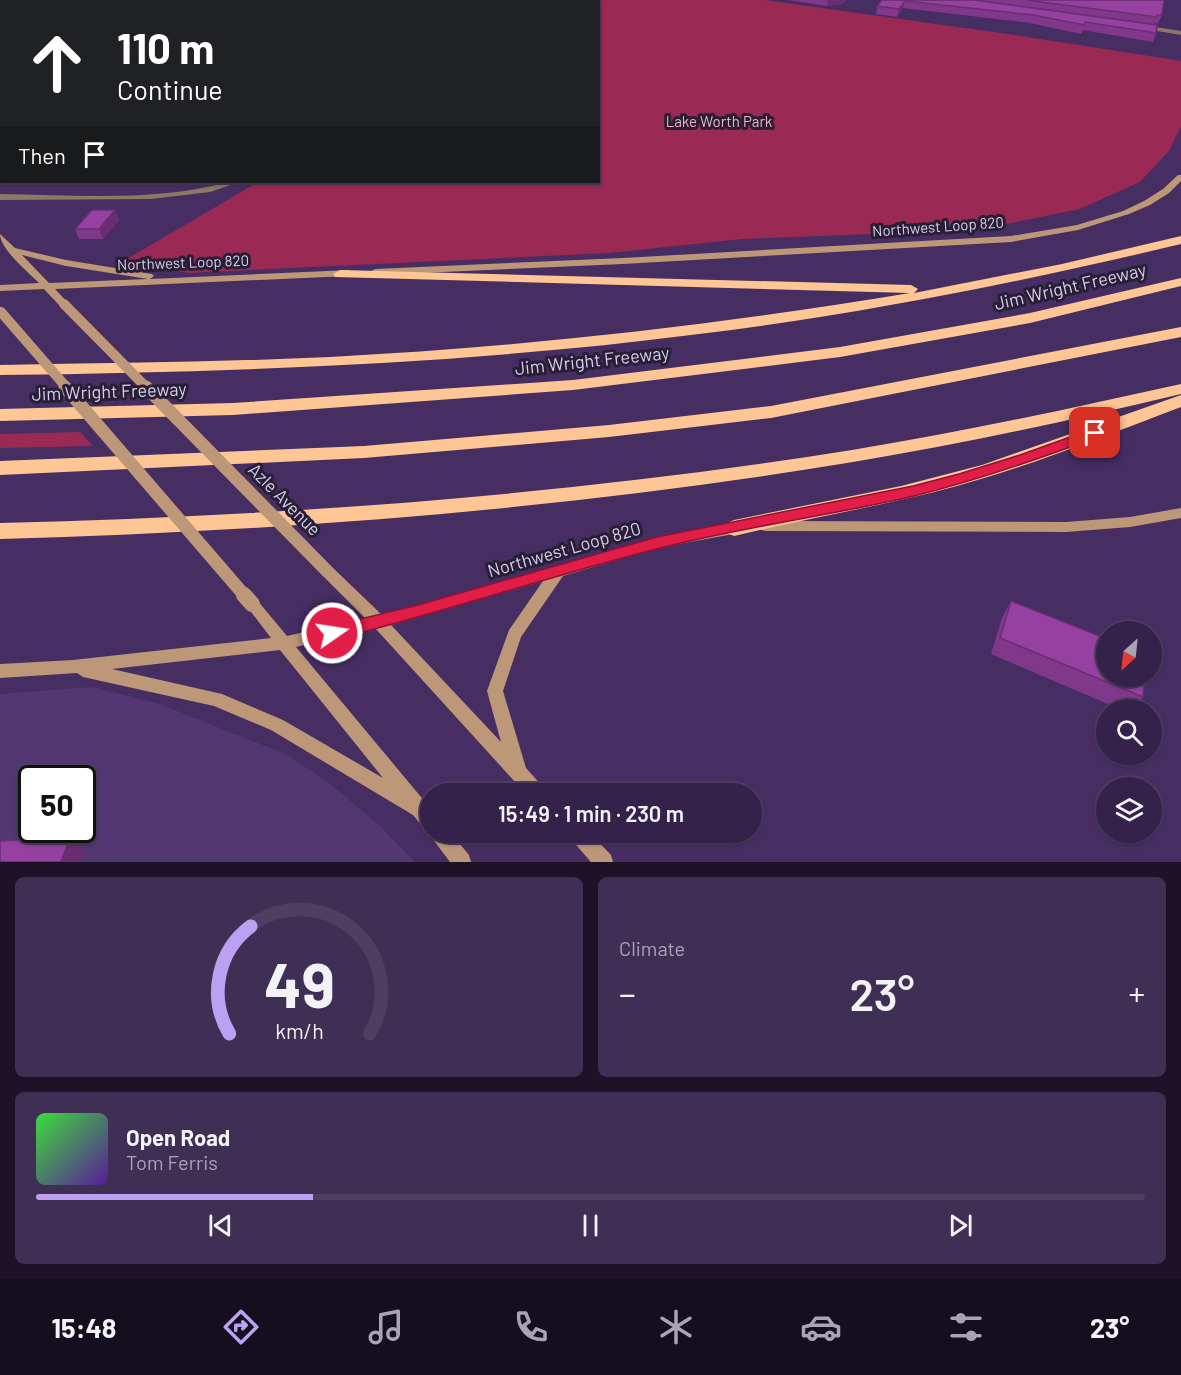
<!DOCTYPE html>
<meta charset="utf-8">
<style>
:root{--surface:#34224a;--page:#3f2f54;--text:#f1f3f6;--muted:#a9a4b5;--line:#4e3f62;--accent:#bca0f2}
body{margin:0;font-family:Barlow,sans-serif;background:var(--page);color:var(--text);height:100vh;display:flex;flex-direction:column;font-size:22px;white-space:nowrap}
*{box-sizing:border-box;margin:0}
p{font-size:20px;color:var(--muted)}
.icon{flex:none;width:33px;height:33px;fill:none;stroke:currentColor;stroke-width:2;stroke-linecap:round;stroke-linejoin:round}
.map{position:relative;height:862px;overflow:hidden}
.panel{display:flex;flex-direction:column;gap:15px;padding:15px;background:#1d1329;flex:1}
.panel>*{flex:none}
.top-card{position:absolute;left:0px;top:0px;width:600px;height:183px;box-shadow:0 2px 4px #0004,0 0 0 2px var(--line);background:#202124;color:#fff;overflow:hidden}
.needle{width:39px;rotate:207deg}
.controls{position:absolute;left:1096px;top:621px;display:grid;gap:12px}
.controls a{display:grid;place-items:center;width:66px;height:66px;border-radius:50%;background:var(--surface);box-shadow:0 2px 4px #0004,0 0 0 2px var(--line);font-size:30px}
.speed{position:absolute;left:18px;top:765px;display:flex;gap:12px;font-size:30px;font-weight:700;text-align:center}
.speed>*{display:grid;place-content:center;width:78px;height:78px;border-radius:50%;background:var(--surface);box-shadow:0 2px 4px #0004,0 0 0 2px var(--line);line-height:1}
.speed .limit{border:3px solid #111;border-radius:9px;background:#fff;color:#111}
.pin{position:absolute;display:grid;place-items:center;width:51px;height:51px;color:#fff;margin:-26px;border-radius:12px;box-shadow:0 3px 9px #0006}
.me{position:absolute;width:66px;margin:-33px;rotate:77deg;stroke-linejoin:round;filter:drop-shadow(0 0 4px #0008)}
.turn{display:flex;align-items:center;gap:21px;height:126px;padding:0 18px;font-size:27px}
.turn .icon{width:78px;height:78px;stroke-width:2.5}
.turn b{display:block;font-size:42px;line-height:51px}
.then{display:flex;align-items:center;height:57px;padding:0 18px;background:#0003;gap:12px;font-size:22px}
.big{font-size:45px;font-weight:600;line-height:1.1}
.panel .card{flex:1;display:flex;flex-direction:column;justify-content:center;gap:9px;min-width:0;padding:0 21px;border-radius:9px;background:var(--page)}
.panel .dial{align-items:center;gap:0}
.dial svg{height:156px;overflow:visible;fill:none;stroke:var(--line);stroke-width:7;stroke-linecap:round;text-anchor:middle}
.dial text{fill:var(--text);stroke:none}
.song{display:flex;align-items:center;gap:18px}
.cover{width:72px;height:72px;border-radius:9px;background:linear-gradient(135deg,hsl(120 70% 55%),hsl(270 70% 35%))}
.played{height:6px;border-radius:3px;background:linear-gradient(90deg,var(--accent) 25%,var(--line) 25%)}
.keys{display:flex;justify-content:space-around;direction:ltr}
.heat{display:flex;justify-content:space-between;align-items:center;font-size:33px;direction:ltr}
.panel .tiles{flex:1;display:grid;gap:15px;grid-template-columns:1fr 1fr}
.card:last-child{grid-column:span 2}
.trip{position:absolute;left:420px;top:783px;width:342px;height:60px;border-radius:30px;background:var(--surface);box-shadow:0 2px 4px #0004,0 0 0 2px var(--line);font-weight:600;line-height:60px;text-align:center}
.tab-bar{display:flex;height:96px;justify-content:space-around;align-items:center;background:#150e1e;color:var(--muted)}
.tab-bar .icon{width:42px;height:42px}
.tab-bar .active{color:var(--accent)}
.tab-bar b{font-size:27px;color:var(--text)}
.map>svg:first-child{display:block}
.built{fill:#523773;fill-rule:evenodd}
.green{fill:#9a2953}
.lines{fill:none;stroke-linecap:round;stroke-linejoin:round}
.minor{fill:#8e7763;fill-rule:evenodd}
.tertiary{fill:#8e7763;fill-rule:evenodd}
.secondary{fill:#bc9778;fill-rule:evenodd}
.motorway{fill:#fec694;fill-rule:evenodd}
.secondary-bridge-far2{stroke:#bc9778;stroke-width:10}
.secondary-bridge-far1{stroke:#bc9778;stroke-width:13}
.secondary-bridge{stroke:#bc9778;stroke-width:16}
.wall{fill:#81388b}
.shaded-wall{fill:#692e71}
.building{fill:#9641a2;stroke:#692e71;stroke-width:1.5}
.route{fill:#e11d48;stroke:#92132f;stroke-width:1.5}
.labels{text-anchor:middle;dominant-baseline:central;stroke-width:6;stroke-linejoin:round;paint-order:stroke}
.far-park-label{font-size:15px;fill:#f3b2c2;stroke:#281e35}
.far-street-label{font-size:15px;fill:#d9cded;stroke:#281e35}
.street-label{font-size:18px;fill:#d9cded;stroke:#281e35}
</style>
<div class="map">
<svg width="1181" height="862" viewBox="0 0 1181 862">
<rect width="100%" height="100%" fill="#462e63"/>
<path class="built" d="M92 687 160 704 285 754 328 782 379 825 415 862H0V694ZM32 778H82V830H32Z"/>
<path class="green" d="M575 0H765L1021 36 1181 61V126L1169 151 1140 182 1080 209 977 230 742 239 609 253 188 273 127 259 258 182H598V2L573 1Z
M80 432 93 446 0 448V434Z"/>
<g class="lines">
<path class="minor" d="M1142 25 1181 31V35L1140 28Z
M0 165H2L0 170Z"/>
<path class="tertiary" d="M567 0 565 2H559L560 0Z
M229 182H240L210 192 151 199 0 200V194C76 195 154 202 229 182Z"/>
<path class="secondary" d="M1178 175H1181V181L1169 193 1150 205 1129 214 1078 230 1011 242 623 264 375 275 370 272 375 269 623 258 1011 236 1077 225 1123 211 1144 201 1163 189Z
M0 234 15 248 66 260 152 274 154 276 150 279 349 270 354 273 349 276 55 289 69 304 64 307 60 306 44 289 0 291V285L39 283C27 271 0 249 0 234ZM22 255 66 266 148 279 49 283Z
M1181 508V518L1130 527 1066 532 766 531 761 530 759 526 761 522 766 521 1066 522 1130 517Z
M740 523 745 524 747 528 745 532 656 548 563 576 521 637 503 691 526 768 544 788 547 794H526L375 628 296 647 426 803 430 809V832H450L469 855 471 862H450L432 838 429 831 424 828 413 815 271 730 214 706 83 677 77 673 0 678V664L73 660 271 638 245 604 247 600 252 598 257 600 287 636 365 618 322 575 320 571 322 567 327 565 332 567 381 614 418 606 656 538ZM543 581 509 630 487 691 501 742 391 625ZM280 650 383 778 283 720 222 694 112 669Z
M567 832H589L611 855 613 862H591L570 838Z"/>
<path class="motorway" d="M1181 236V244C1022 282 862 314 699 334 467 364 234 372 0 375V365C110 363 220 362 330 357 525 347 718 325 910 293L335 277 333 274 340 270 911 285 918 289 914 293 1062 264Z
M1181 278V286L1030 323 840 357 573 390 233 415 0 421V409L233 403 573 380 840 347 1030 313Z
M1181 327V337L771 418 609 437 364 458 0 475V461L364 446 609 425 771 406Z
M1181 384V394C1072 420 963 444 853 462 571 509 285 531 0 539V523C285 516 571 495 852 450 963 432 1072 408 1181 384Z
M1181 395V407C1107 435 1033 465 957 486 883 506 808 518 734 536L727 533 724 528 727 523 734 520 901 486 982 465Z"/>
<path class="secondary-bridge-far2" d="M64 304 147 388
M1 312 67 388"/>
<path class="secondary-bridge-far1" d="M65 387 245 596
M146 387 327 571"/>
<path class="secondary-bridge" d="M244 595 252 604"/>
</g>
<path class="wall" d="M298 0H535L532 2H306Z
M788 0H846L842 4 827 6Z
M882 0H1164L1162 15 1158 23H1155L1154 25 1156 33 1153 42 1083 30 1081 34 1030 23 903 8 897 17 876 14 877 6Z
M115 210 119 220 103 239H79L75 229Z
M1011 601 1143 697 1133 710H1122L991 654 1002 618Z"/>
<path class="shaded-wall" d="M523 0H535L532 2H520Z
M828 0H846L842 4 827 6Z
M905 1 903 8 897 17 899 9Z
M0 88H2V98L0 99Z
M115 210 119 220 103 239 99 229Z
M70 837 84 851 80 862H61Z"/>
<path class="building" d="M0 0H146L154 2H2V88H0V6L1 1Z
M331 0H523L520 2H340Z
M882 0H974L1157 25 1156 33 1085 22 1084 25 1033 15 905 1 899 9 877 6Z
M1026 0H1164L1162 15H1157V17Z
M92 210H115L99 229H75Z
M1011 601 1107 639V676H1145L1143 697 1000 638Z
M70 837 61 862H0V841Z"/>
<path class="route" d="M1095 428 1100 429 1102 433 1100 436C1039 459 978 480 914 496 829 516 741 527 656 549 547 577 441 613 332 640L326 638 323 633 326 628 332 626 418 605 657 537 913 486 959 474 1020 455Z"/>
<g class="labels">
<g class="far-park-label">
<text x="719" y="121">Lake Worth Park</text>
</g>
<g class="far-street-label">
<text transform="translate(938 226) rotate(-4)">Northwest Loop 820</text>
<text transform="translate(183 262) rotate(-2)">Northwest Loop 820</text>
</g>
<g class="street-label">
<text transform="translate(1070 286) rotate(-13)">Jim Wright Freeway</text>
<text transform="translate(592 360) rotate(-6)">Jim Wright Freeway</text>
<text transform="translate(109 391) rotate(-2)">Jim Wright Freeway</text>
<text transform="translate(285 499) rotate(45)">Azle Avenue</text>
<text transform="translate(564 549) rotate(-16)">Northwest Loop 820</text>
</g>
</g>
</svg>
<div class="controls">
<a><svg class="needle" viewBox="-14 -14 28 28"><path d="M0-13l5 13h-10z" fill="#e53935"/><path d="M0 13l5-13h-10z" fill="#a9a4b5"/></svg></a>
<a><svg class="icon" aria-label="search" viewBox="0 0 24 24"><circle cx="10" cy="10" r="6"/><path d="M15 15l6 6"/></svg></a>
<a><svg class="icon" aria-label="layers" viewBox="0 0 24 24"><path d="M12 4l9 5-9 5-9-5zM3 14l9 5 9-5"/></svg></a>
</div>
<div class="speed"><div class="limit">50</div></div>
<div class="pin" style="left:1095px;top:433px;background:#d93025"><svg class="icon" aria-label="arrive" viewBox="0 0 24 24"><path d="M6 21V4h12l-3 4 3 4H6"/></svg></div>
<svg class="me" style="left:332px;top:633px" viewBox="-20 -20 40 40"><circle r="17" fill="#e11d48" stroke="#fff" stroke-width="3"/><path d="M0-11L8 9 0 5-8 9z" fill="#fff"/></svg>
<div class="trip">15:49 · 1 min · 230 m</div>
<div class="top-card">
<div class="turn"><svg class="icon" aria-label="ahead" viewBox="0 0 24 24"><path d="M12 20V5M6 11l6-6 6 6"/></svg><div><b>110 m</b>Continue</div></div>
<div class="then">Then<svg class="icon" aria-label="arrive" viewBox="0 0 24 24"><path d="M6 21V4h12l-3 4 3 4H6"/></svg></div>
</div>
</div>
<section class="panel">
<div class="tiles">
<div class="card dial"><svg viewBox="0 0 100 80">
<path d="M14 69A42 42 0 1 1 86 69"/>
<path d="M14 69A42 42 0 0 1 25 14" stroke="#bca0f2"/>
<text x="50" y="56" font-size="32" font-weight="700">49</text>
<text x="50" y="72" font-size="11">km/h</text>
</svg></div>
<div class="card"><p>Climate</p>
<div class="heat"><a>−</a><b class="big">23°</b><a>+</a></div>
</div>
<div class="card">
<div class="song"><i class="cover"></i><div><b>Open Road</b><p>Tom Ferris</p></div></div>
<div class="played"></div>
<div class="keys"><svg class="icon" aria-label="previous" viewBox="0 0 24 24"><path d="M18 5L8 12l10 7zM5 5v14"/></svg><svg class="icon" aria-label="pause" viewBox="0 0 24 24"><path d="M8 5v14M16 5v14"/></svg><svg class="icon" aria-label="next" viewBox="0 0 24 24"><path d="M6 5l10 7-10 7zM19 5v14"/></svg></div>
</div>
</div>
</section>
<nav class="tab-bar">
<b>15:48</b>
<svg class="icon active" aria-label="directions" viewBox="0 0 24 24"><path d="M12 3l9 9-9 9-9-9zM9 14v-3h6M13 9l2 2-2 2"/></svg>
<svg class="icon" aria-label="music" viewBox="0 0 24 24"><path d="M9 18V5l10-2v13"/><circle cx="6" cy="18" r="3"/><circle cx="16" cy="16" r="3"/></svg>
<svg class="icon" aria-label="phone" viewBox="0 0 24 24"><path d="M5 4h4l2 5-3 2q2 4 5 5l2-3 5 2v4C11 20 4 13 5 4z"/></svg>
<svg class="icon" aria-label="climate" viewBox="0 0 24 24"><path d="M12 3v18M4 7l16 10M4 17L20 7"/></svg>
<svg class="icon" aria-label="car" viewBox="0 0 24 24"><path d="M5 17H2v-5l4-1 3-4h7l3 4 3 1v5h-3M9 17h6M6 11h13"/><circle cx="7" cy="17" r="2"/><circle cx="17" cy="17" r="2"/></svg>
<svg class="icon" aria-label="filters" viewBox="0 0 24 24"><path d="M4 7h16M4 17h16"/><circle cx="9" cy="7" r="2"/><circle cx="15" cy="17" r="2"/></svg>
<b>23°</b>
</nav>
